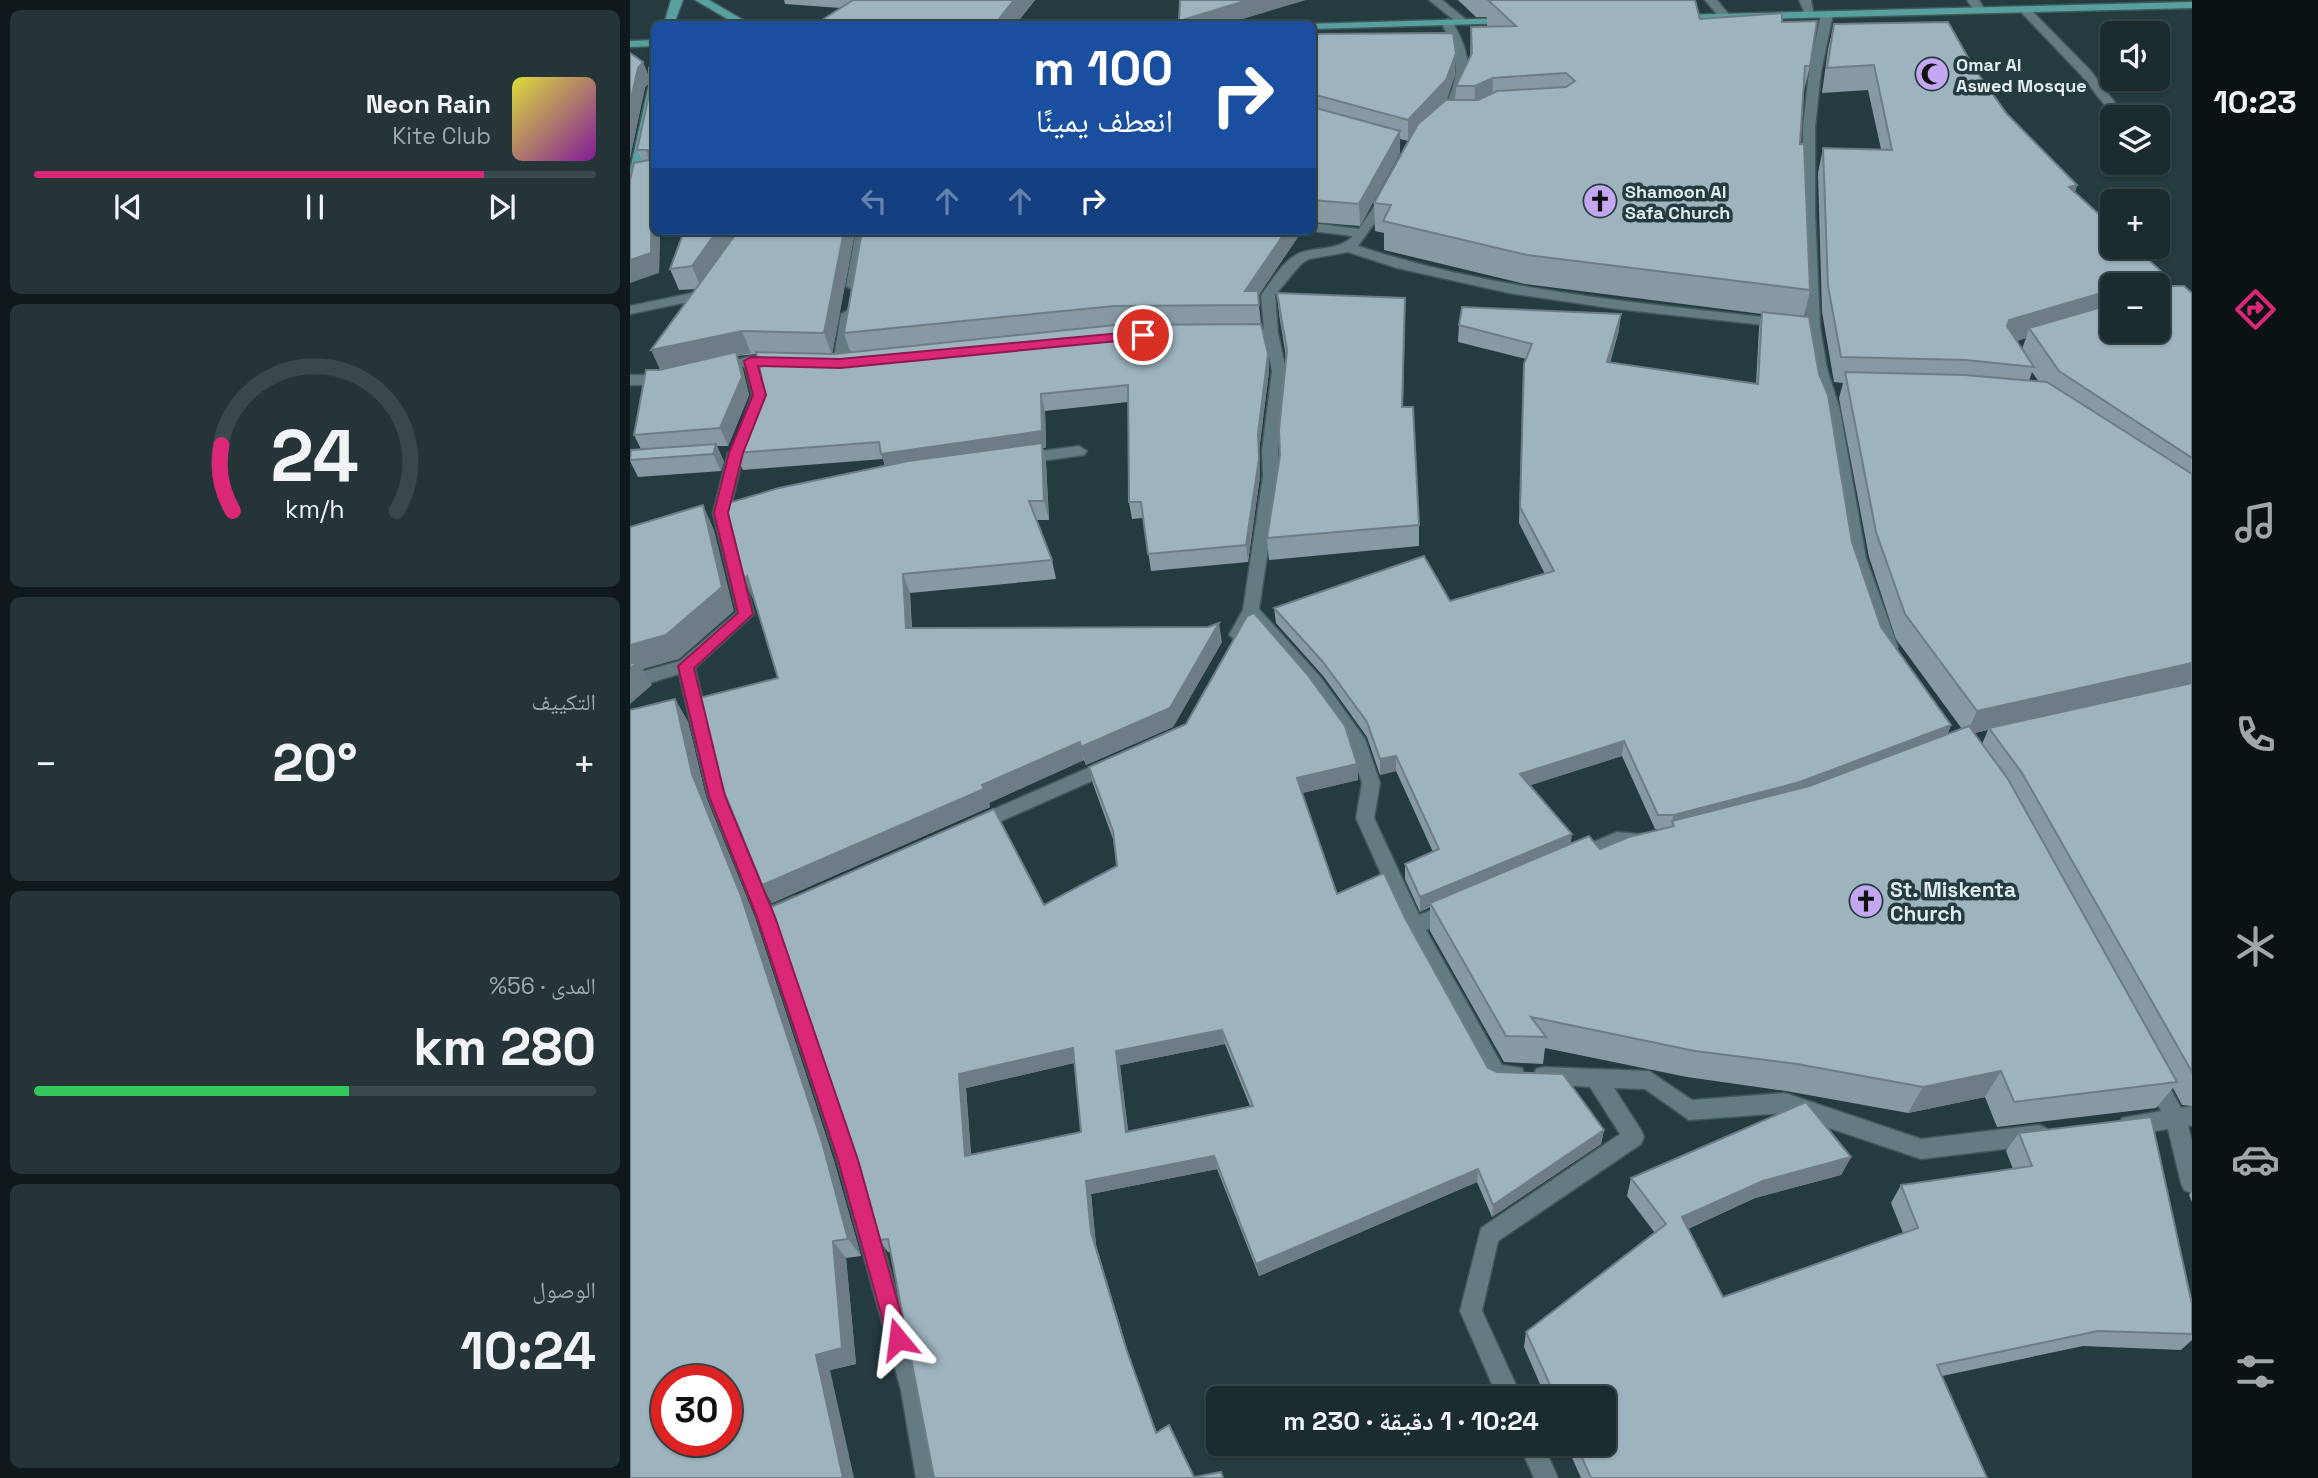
<!DOCTYPE html>
<html lang="ar">
<meta charset="utf-8">
<style>
:root{--surface:#1b2c2f;--page:#243437;--text:#f1f3f6;--muted:#a0a7aa;--line:#39484b;--accent:#db2777}
body{margin:0;font-family:"Space Grotesk","Noto Naskh Arabic",sans-serif;background:var(--page);color:var(--text);direction:rtl;height:100vh;display:flex;flex-direction:column;font-size:26px;white-space:nowrap}
*{box-sizing:border-box;margin:0}
p{font-size:23px;color:var(--muted)}
.icon{flex:none;width:38px;height:38px;fill:none;stroke:currentColor;stroke-width:2;stroke-linecap:round;stroke-linejoin:round}
.map{position:relative;flex:1;overflow:hidden;direction:ltr}
.side{display:flex;flex-direction:column;gap:10px;padding:10px;background:#0f181a;width:630px}
.side>*{flex:none}
.top-card{position:absolute;left:21px;top:21px;width:665px;height:214px;border-radius:10px;box-shadow:0 2px 5px #0004,0 0 0 2px var(--line);direction:rtl;background:#1a4fa0;color:#fff;overflow:hidden}
.controls{position:absolute;left:1470px;top:21px;display:grid;gap:14px}
.controls a{display:grid;place-items:center;width:70px;height:70px;border-radius:10px;background:var(--surface);box-shadow:0 2px 5px #0004,0 0 0 2px var(--line);font-size:35px}
.speed{position:absolute;left:21px;top:1365px;display:flex;gap:14px;font-size:35px;font-weight:700;text-align:center}
.speed>*{display:grid;place-content:center;width:91px;height:91px;border-radius:50%;background:var(--surface);box-shadow:0 2px 5px #0004,0 0 0 2px var(--line);line-height:1}
.speed .limit{border:10px solid #d22;background:#fff;color:#111}
.pin{position:absolute;display:grid;place-items:center;width:60px;height:60px;color:#fff;margin:-30px;border:4px solid #fff;border-radius:50%;box-shadow:0 2px 7px #0007}
.me{position:absolute;width:77px;margin:-38px;rotate:344deg;stroke-linejoin:round;filter:drop-shadow(0 0 5px #0008)}
.turn{display:flex;align-items:center;gap:24px;height:147px;padding:0 28px;font-size:32px}
.turn .icon{width:91px;height:91px;stroke-width:2.5}
.turn b{display:block;font-size:49px;line-height:60px}
.lanes{display:flex;align-items:center;height:66px;padding:0 28px;background:#0003;justify-content:center;gap:35px;direction:ltr}
.lanes .off{opacity:.35}
.big{font-size:52px;font-weight:700;line-height:1.1}
.side .card{flex:1;display:flex;flex-direction:column;justify-content:center;gap:10px;min-width:0;padding:0 24px;border-radius:10px;background:var(--page)}
.side .dial{align-items:center;gap:0}
.dial svg{height:182px;overflow:visible;fill:none;stroke:var(--line);stroke-width:7;stroke-linecap:round;text-anchor:middle}
.dial text{fill:var(--text);stroke:none}
.song{display:flex;align-items:center;gap:21px}
.cover{width:84px;height:84px;border-radius:10px;background:linear-gradient(135deg,hsl(60 70% 55%),hsl(290 70% 35%))}
.played{height:7px;border-radius:4px;background:linear-gradient(90deg,var(--accent) 80%,var(--line) 80%)}
.keys{display:flex;justify-content:space-around;direction:ltr}
.heat{display:flex;justify-content:space-between;align-items:center;font-size:38px;direction:ltr}
.charge{height:10px;border-radius:5px;background:linear-gradient(90deg,#34c759 56%,var(--line) 0)}
.trip{position:absolute;left:576px;top:1386px;width:410px;height:70px;border-radius:10px;background:var(--surface);box-shadow:0 2px 5px #0004,0 0 0 2px var(--line);font-weight:700;line-height:70px;text-align:center;direction:rtl}
main{display:flex;flex:1;min-height:0}
.menu{display:flex;flex-direction:column;width:126px;justify-content:space-around;align-items:center;background:#0b1213;color:var(--muted)}
.menu .icon{width:49px;height:49px}
.menu .active{color:var(--accent)}
.menu b{font-size:32px;color:var(--text)}
.map>svg:first-child{display:block}
.lines{fill:none;stroke-linecap:round;stroke-linejoin:round}
.minor-casing{stroke:#42575a;stroke-width:3}
.major-casing{stroke:#42575a;stroke-width:3}
.minor{fill:#637c81;fill-rule:evenodd}
.major{fill:#56a1a0;fill-rule:evenodd}
.wall{fill:#879aa3;fill-rule:evenodd}
.shaded-wall{fill:#6e7d85}
.building{fill:#9db3be;stroke:#6e7d85;stroke-width:2;fill-rule:evenodd}
.route{fill:#db2777;stroke:#8e194d;stroke-width:2}
.labels{text-anchor:middle;dominant-baseline:central;stroke-width:7;stroke-linejoin:round;paint-order:stroke}
.far-poi-label{font-size:18px;font-weight:bold;fill:#dfedef;stroke:#243b3f;text-anchor:start}
.poi-label{font-size:21px;font-weight:bold;fill:#dfedef;stroke:#243b3f;text-anchor:start}
</style>
<main>
<nav class="menu">
<b>10:23</b>
<svg class="icon active" aria-label="directions" viewBox="0 0 24 24"><path d="M12 3l9 9-9 9-9-9zM9 14v-3h6M13 9l2 2-2 2"/></svg>
<svg class="icon" aria-label="music" viewBox="0 0 24 24"><path d="M9 18V5l10-2v13"/><circle cx="6" cy="18" r="3"/><circle cx="16" cy="16" r="3"/></svg>
<svg class="icon" aria-label="phone" viewBox="0 0 24 24"><path d="M5 4h4l2 5-3 2q2 4 5 5l2-3 5 2v4C11 20 4 13 5 4z"/></svg>
<svg class="icon" aria-label="climate" viewBox="0 0 24 24"><path d="M12 3v18M4 7l16 10M4 17L20 7"/></svg>
<svg class="icon" aria-label="car" viewBox="0 0 24 24"><path d="M5 17H2v-5l4-1 3-4h7l3 4 3 1v5h-3M9 17h6M6 11h13"/><circle cx="7" cy="17" r="2"/><circle cx="17" cy="17" r="2"/></svg>
<svg class="icon" aria-label="filters" viewBox="0 0 24 24"><path d="M4 7h16M4 17h16"/><circle cx="9" cy="7" r="2"/><circle cx="15" cy="17" r="2"/></svg>
</nav>
<div class="map">
<svg width="1562" height="1478" viewBox="0 0 1562 1478">
<rect width="100%" height="100%" fill="#243b3f"/>
<g class="lines">
<g class="minor-casing">
<path id="minor" d="M799 0H812L839 22 829 24Z
M1075 0H1087L1101 17 1099 19H1091Z
M1169 0H1181L1184 16H1176Z
M1337 0H1349L1355 10 1345 12Z
M1390 7H1398L1460 70 1496 117H1484L1452 76 1390 11Z
M1197 11 1203 14 1191 72 1185 127V212L1190 327 1197 369 1210 410 1236 558 1268 647 1260 653 1252 647 1220 558 1196 410 1183 369 1176 327 1172 212 1173 127 1179 72 1191 14Z
M817 19 821 20C845 58 842 83 819 122L815 123 809 119C829 79 833 62 811 22Z
M758 192 764 196 728 246C866 291 1009 303 1152 319L1159 323 1152 327 987 309 879 293 767 268 718 252 679 259 671 264 645 295 648 333 656 371 648 451 649 476 629 609 692 679 735 739 750 783 744 818 789 915 820 903 827 905 829 911 827 917 796 930 872 1065 892 1068 895 1075 892 1082 885 1084 859 1081 777 932 726 818 732 783 718 741 680 689 622 622 613 639 607 641 599 635 613 610 633 476 632 451 642 371 635 338H609L602 334 609 330 634 329 631 295C641 282 654 259 670 253 689 246 708 251 723 236L682 231V223L729 229 753 193Z
M226 231H240L230 286 223 290 216 286Z
M80 286 87 290 82 297 0 314V306L72 291Z
M218 310 225 314 217 363 210 368 203 363 211 314Z
M121 356 152 357 159 362 152 367 129 366C133 382 143 409 123 417L116 412 122 395 115 367 106 366 104 363 106 360Z
M0 375H36L43 380 36 385H0Z
M449 446 457 451 454 455 390 464 382 459 390 454Z
M106 448 114 453 101 505 118 502 126 507 123 511 100 517 124 614 65 668 96 796 141 906 165 896 172 898 174 904 172 910 147 921C209 1104 274 1287 310 1478H286L271 1390 207 1160 127 917 78 796 49 674 0 689V675L50 661 107 612 83 513 98 453Z
M483 757 489 759 492 764 489 769 351 830 345 832 339 830 336 825 339 820Z
M987 832 1019 835 1022 840 1019 845 988 848 949 864 942 861 940 856 942 851Z
M913 1067 1019 1071 1062 1100 1155 1093 1291 1139 1409 1125 1416 1128 1419 1135 1416 1142 1409 1145 1291 1159 1155 1113 1059 1120 1015 1089 984 1088 1011 1130 1014 1137 1011 1144 868 1241 852 1311 892 1398H868L830 1311 851 1228 990 1134 960 1087 906 1083 903 1076 906 1069Z
M1524 1070 1531 1072 1551 1108 1562 1106V1126H1558L1562 1141V1193L1554 1190 1551 1183 1538 1129 1499 1135 1492 1132 1489 1125 1492 1118 1531 1111 1514 1079 1517 1072Z
M889 1444H913L928 1478H904Z"/>
</g>
<g class="major-casing">
<path id="major" d="M41 0H53L44 24H34Z
M65 0H79L120 24H106Z
M1562 2V8L1046 21 1040 18 1046 15Z
M878 18 884 21 882 23 682 29V24H677Z
M24 40V46L0 47V41Z
M24 84V114L6 199 0 203V170L18 88Z"/>
</g>
<use href="#minor" class="minor"/>
<use href="#major" class="major"/>
</g>
<path class="wall" d="M154 0H405L386 24 211 8 155 4Z
M828 0H1065L1070 19 1152 22 1180 66 1173 94 1170 144 1180 290 1174 317 1222 542 1251 627 1321 725 1317 735 1332 729 1266 639 1239 557 1209 398 1213 383 1204 382 1192 312 1188 173 1193 148 1251 149 1238 90 1192 93 1198 49 1204 24 1344 68 1377 114 1447 185 1445 192 1537 286 1562 293V1106L1552 1105 1543 1088 1526 1108 1367 1127 1355 1097 1278 1113 1156 1091 1057 1077 915 1048 913 1064 874 1062 800 931V907L790 912 775 879V864L803 852 766 771 750 775 737 737 694 677 646 623 644 608 820 601 915 574 889 523 893 380 894 364 896 359 828 342 829 325 989 330 980 363 1126 384 1129 328 1132 314 895 284 754 250V233L745 231 744 203 780 140 778 141 770 139V153L730 226 682 222V34L825 75 816 100H825L826 86 840 57 841 27H857V17H846ZM1482 285H1528L1482 331ZM1396 338 1392 349 1387 341ZM1402 372 1409 382 1399 381ZM1358 730 1352 744 1344 733ZM992 756 1025 829H1031L970 849 941 843 900 785Z
M0 53 19 77 23 74 24 79V231H30L29 273 12 161 7 150 19 95V83L15 87 0 158Z
M225 231 202 354 220 352 214 333 232 231H672L628 296 631 324 638 354 639 371 629 451 630 476 618 562 521 571 513 518 502 519 499 502 498 402 415 411 416 448H413L416 463 419 520H407L422 560 426 579 280 593 282 628 592 642 543 727 456 765 454 760 359 803 360 807 142 903 132 885 148 678 124 598 123 599 255 466 253 459 113 470 105 453 132 379 126 354 107 356 113 370 119 395 98 446H87L94 462 91 471 8 477 0 461V456L11 449 4 435 29 370 66 289 49 290 40 269Z
M647 293 775 320 773 407 789 525V546L639 560 637 538 650 455 656 357 649 314Z
M45 699 58 722 76 797 125 918 204 1161 231 1256 216 1258 226 1364 200 1370Z
M727 764 728 780 672 793 707 894 775 918 858 1068 974 1130 971 1144 862 1217 847 1182 629 1276 587 1169 461 1194 466 1245 500 1359 527 1433 564 1477 593 1478H304L261 1252H258L249 1240 414 905 487 866 483 839 463 784 459 767ZM595 1044 620 1106 498 1131 490 1065ZM444 1063 451 1132 341 1155 336 1088Z
M1389 1133 1562 1304V1340L1551 1350 1453 1346 1312 1376 1357 1478H951L936 1444H973V1398H916L894 1347 896 1332 1025 1233 997 1196 1001 1178 1221 1157 1211 1175 1125 1198 1058 1229 1093 1297 1273 1233 1261 1203 1271 1185 1383 1169 1376 1151Z
M1562 1191V1202L1559 1195Z"/>
<path class="shaded-wall" d="M384 0H405L386 24H365Z
M618 0H676L596 24H549V21Z
M826 53 825 75 816 102 778 141V120Z
M13 62 21 81 15 87 0 158V103L8 68Z
M23 74 24 79V231H30L29 273 0 283V260L21 253Z
M863 78 862 106 844 114 845 86Z
M770 131V153L730 226 729 204Z
M1447 185 1438 210 1439 187Z
M87 231H114L71 288 62 266Z
M214 231H225L202 355 194 333Z
M656 231H672L622 305 615 291Z
M1482 290V312L1399 328 1396 338 1370 346 1379 320Z
M991 314 989 330 975 378 977 362Z
M112 331 121 353 107 356 113 370 119 395 98 446 90 428 31 372 21 350Z
M638 354 639 371 629 451 630 476 618 562 616 545Z
M411 394 415 411 416 448H413L416 463 419 520 414 501 257 471 251 454Z
M86 444 94 462 91 471 83 454Z
M73 505 84 530 104 611 49 659 13 669 22 685 0 704V645Z
M273 574 280 593 282 647 276 628Z
M117 576 126 596 123 599 114 579Z
M589 623 592 642 543 727 456 765 451 747Z
M1562 663V683L1359 728 1358 730 1336 735 1347 711Z
M45 699 58 722 76 797 125 918 204 1161 231 1256 218 1239 62 774Z
M1321 725 1315 741 1165 797 1044 826 1042 822 1044 815Z
M994 741 992 756 889 789 890 774Z
M450 742 454 760 359 803 360 807 142 903 132 885 352 785Z
M766 756V771L750 775V759Z
M727 764 728 780 668 794 667 778Z
M942 834 940 849 800 903V907L790 912V897Z
M592 1030 595 1044 490 1065 500 1145 496 1132 486 1051Z
M443 1048 448 1062 336 1088 342 1169 335 1156 329 1074Z
M1371 1071 1355 1097 1278 1113 1293 1087Z
M974 1130 971 1144 862 1217 863 1205Z
M584 1156 587 1169 461 1194 466 1245 500 1359 531 1443 496 1348 461 1232 456 1181Z
M1221 1157 1211 1175 1125 1198 1046 1234 1052 1217 1133 1181Z
M848 1169 847 1182 629 1276 626 1264Z
M203 1241 216 1258 226 1364 200 1370 224 1478H213L186 1355Z"/>
<path class="building" d="M223 0H384L365 24H186Z
M550 0H618L549 21Z
M858 0H1065L1070 19 1152 13V22L1187 21 1180 66H1175L1170 144H1174L1180 290 897 255 753 221 761 205 744 203 788 124 816 100H848L867 91 936 87 945 81 936 73 863 78 845 86H826L842 53 841 27 886 26Z
M1318 22 1344 68 1377 114 1447 185 1439 187 1482 226V247H1505L1536 276 1537 286H1554L1562 293V458L1429 371 1399 328 1482 304V331H1528V285H1482V290L1379 320 1377 326 1404 367 1336 360 1211 357 1198 286 1193 148 1262 150 1244 65 1197 68 1204 24Z
M823 33 826 53 816 80 778 120 682 94V34Z
M0 53 13 62 8 68 0 103Z
M19 69 23 74 21 253 0 260V180L4 163 19 160 18 150H7L19 95Z
M682 107 770 131 729 204 682 200Z
M54 231H87L62 266 40 269Z
M108 231H214L194 333 112 331 21 350Z
M232 231H656L615 291H628L629 305 484 306 214 333Z
M647 293 775 298 772 407H783L789 525 637 538 650 455 649 430 657 350Z
M832 307 991 314 977 362 1128 384 1132 312 1179 317 1189 374 1198 395 1222 542 1251 627 1321 725 1170 782 1044 815H1028L994 741 890 774 942 834 790 897 775 864 809 849 766 756 750 759 737 722 693 662 644 608 794 556 820 601 924 571 890 507 894 364 902 344 829 325Z
M631 324 638 354 628 434 629 459 616 545 518 554 511 502H499L498 385 411 394 412 431 251 454 249 442 105 453 132 379 126 352 204 354 485 325Z
M106 352 112 377 90 428 4 435 16 370H29Z
M1215 372 1335 375 1417 382 1562 474V663L1347 711 1275 614 1246 532Z
M412 443 414 501H399L422 560 273 574 276 628 578 627 589 623 540 708 451 747 450 742 352 785 354 789 132 885 88 777 69 698 148 678 117 576 114 579 95 504 149 488 278 461Z
M86 444 83 454 0 460 1 450Z
M73 505 92 587 36 635 0 645V527Z
M624 613 677 674 715 726 727 764 667 778 707 894 754 873 775 918 858 1068 867 1072 933 1074 974 1130 863 1205 848 1169 626 1264 584 1156 456 1181 461 1232 496 1348 526 1433 539 1425 564 1477 591 1472 593 1478H304L258 1239 249 1240 141 907 364 809 414 905 487 866 483 831 459 767 556 724 617 616ZM592 1030 623 1106 496 1132 486 1051ZM443 1048 451 1132 335 1156 329 1074Z
M9 661 0 669V664Z
M1562 683V1072L1392 773 1359 728Z
M45 699 62 774 111 896 192 1142 218 1239 203 1241 212 1348 186 1355 213 1478H0V710ZM37 1381H96V1440H37Z
M1339 726 1378 779 1547 1082 1384 1102 1371 1071 1293 1087 1167 1064 1065 1051 901 1017 916 1037 876 1036 800 903 959 836 970 849 999 837 1044 826 1042 821 1179 786Z
M1176 1102 1221 1157 1133 1181 1052 1217 1093 1297 1288 1228 1271 1185 1402 1166 1389 1133 1521 1117 1562 1304V1334L1468 1331 1307 1365 1357 1478H961L946 1444H973V1398H926L896 1332 1036 1224 1001 1178Z"/>
<path class="route" d="M513 331 518 332V338L210 368 128 366 136 395 113 453 98 513 123 614 64 668 95 796 145 917 228 1160 278 1339 275 1346 268 1349 261 1346 258 1339 208 1160 127 917 79 796 48 666 108 613 84 513 99 453 123 395 114 361 121 357 210 359Z"/>
<defs>
<g id="mosque-disc" transform="scale(1.75)"><circle r="9.5" fill="#c4a7f1" stroke="#243b3f"/><path d="M3.5-4.9A6 6 0 1 0 3.5 4.9A5 5 0 1 1 3.5-4.9Z" fill="#111"/></g>
<g id="church-disc" transform="scale(1.75)"><circle r="9.5" fill="#c4a7f1" stroke="#243b3f"/><path d="M-1.2-6h2.4v3.5h3.3v2.4h-3.3V6h-2.4V-.1h-3.3v-2.4h3.3Z" fill="#111"/></g>
</defs>
<g fill-rule="evenodd">
<use href="#mosque-disc" x="1302" y="74"/>
<use href="#church-disc" x="970" y="201"/>
<use href="#church-disc" x="1236" y="901"/>
</g>
<g class="labels">
<g class="far-poi-label">
<text x="1326" y="64">Omar Al<tspan x="1326" dy="21">Aswed Mosque</tspan></text>
<text x="995" y="191">Shamoon Al<tspan x="995" dy="21">Safa Church</tspan></text>
</g>
<g class="poi-label">
<text x="1260" y="889">St. Miskenta<tspan x="1260" dy="24">Church</tspan></text>
</g>
</g>
</svg>
<div class="controls">
<a><svg class="icon" aria-label="sound" viewBox="0 0 24 24"><path d="M4 9h4l5-4v14l-5-4H4zM17 9q2 3 0 6"/></svg></a>
<a><svg class="icon" aria-label="layers" viewBox="0 0 24 24"><path d="M12 4l9 5-9 5-9-5zM3 14l9 5 9-5"/></svg></a>
<a>+</a>
<a>−</a>
</div>
<div class="speed"><div class="limit">30</div></div>
<div class="pin" style="left:513px;top:335px;background:#d93025"><svg class="icon" aria-label="arrive" viewBox="0 0 24 24"><path d="M6 21V4h12l-3 4 3 4H6"/></svg></div>
<svg class="me" style="left:268px;top:1339px" viewBox="-20 -20 40 40"><path d="M0-17L14 15 0 8-14 15z" fill="#db2777" stroke="#fff" stroke-width="4"/></svg>
<div class="trip">10:24 · 1 دقيقة · 230 m</div>
<div class="top-card">
<div class="turn"><svg class="icon" aria-label="right" viewBox="0 0 24 24"><path d="M7 20v-9h11M14 6l5 5-5 5"/></svg><div><b>100 m</b>انعطف يمينًا</div></div>
<div class="lanes"><svg class="icon off" aria-label="left" viewBox="0 0 24 24"><path d="M17 20v-9H6M10 6l-5 5 5 5"/></svg><svg class="icon off" aria-label="ahead" viewBox="0 0 24 24"><path d="M12 20V5M6 11l6-6 6 6"/></svg><svg class="icon off" aria-label="ahead" viewBox="0 0 24 24"><path d="M12 20V5M6 11l6-6 6 6"/></svg><svg class="icon" aria-label="right" viewBox="0 0 24 24"><path d="M7 20v-9h11M14 6l5 5-5 5"/></svg></div>
</div>
</div>
<section class="side">
<div class="card">
<div class="song"><i class="cover"></i><div><b>Neon Rain</b><p>Kite Club</p></div></div>
<div class="played"></div>
<div class="keys"><svg class="icon" aria-label="previous" viewBox="0 0 24 24"><path d="M18 5L8 12l10 7zM5 5v14"/></svg><svg class="icon" aria-label="pause" viewBox="0 0 24 24"><path d="M8 5v14M16 5v14"/></svg><svg class="icon" aria-label="next" viewBox="0 0 24 24"><path d="M6 5l10 7-10 7zM19 5v14"/></svg></div>
</div>
<div class="card dial"><svg viewBox="0 0 100 80">
<path d="M14 69A42 42 0 1 1 86 69"/>
<path d="M14 69A42 42 0 0 1 9 40" stroke="#db2777"/>
<text x="50" y="56" font-size="32" font-weight="700">24</text>
<text x="50" y="72" font-size="11">km/h</text>
</svg></div>
<div class="card"><p>التكييف</p>
<div class="heat"><a>−</a><b class="big">20°</b><a>+</a></div>
</div>
<div class="card"><p>المدى · 56%</p><b class="big">280 km</b><div class="charge"></div></div>
<div class="card"><p>الوصول</p><b class="big">10:24</b></div>
</section>
</main>
